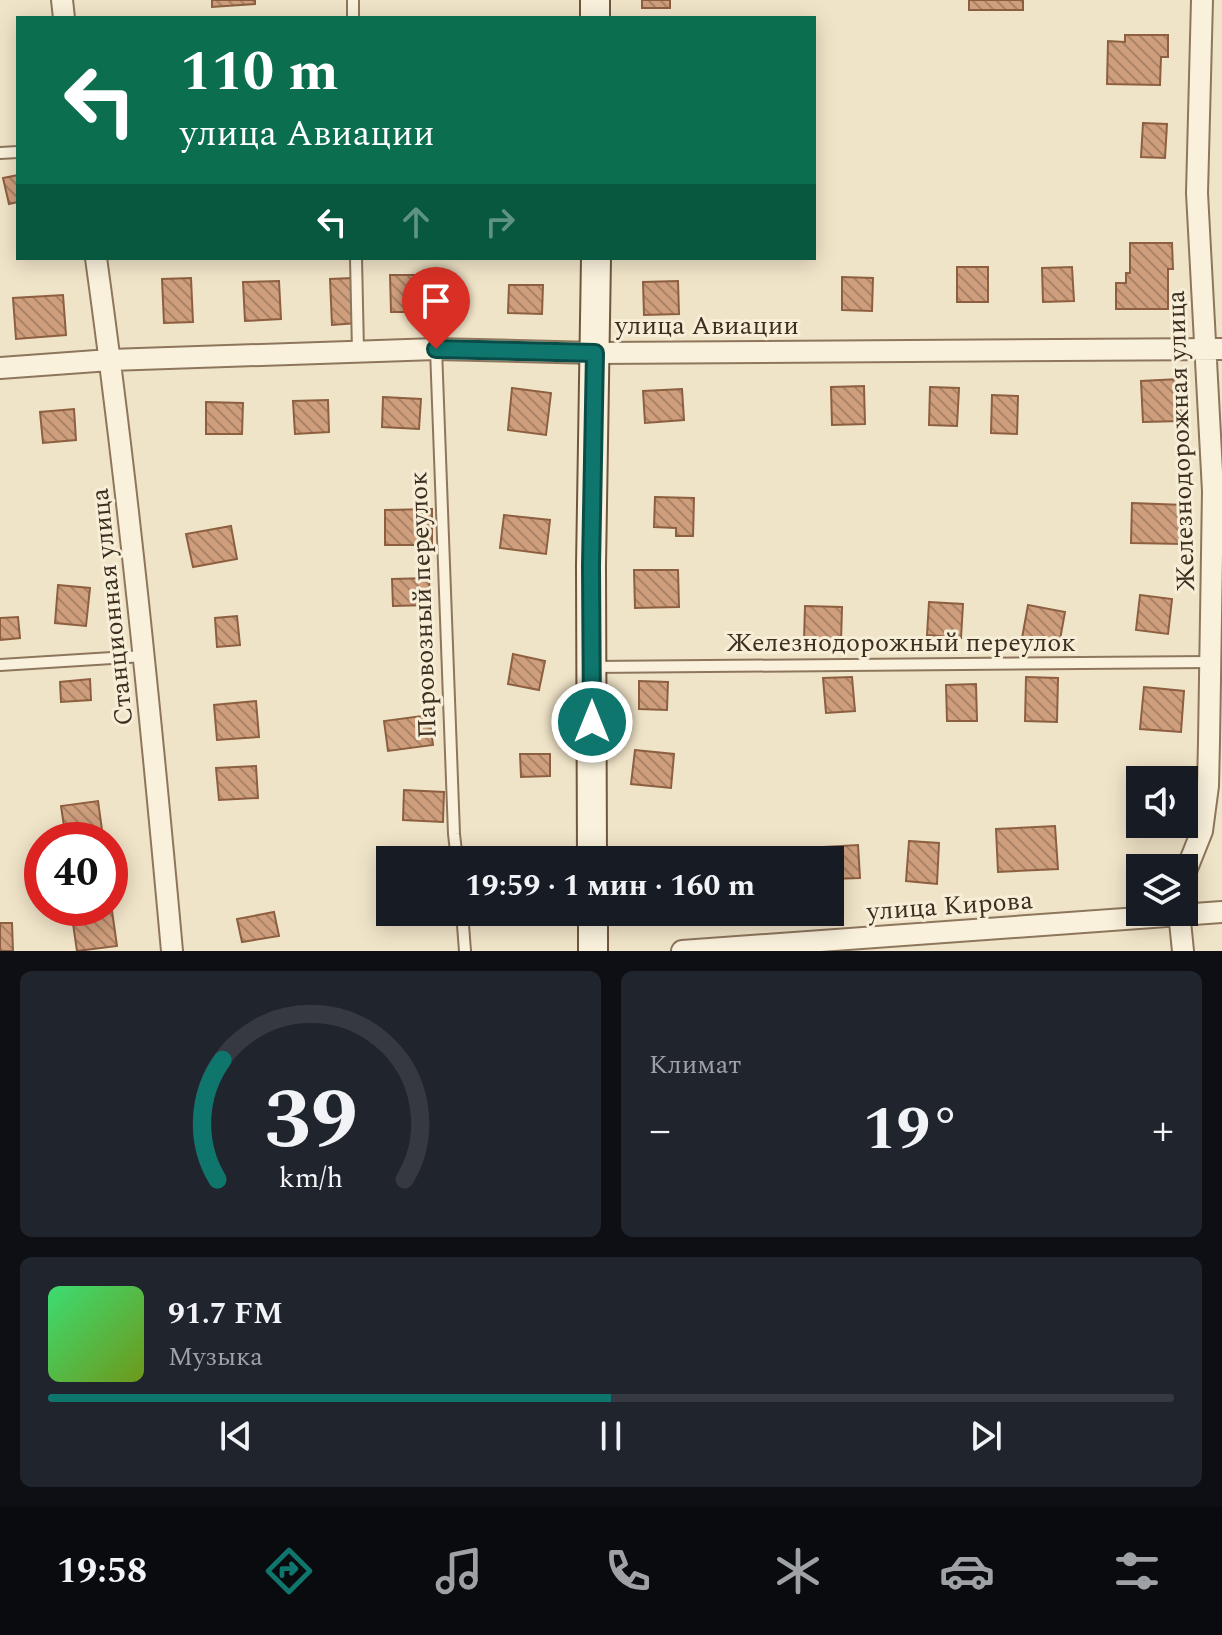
<!DOCTYPE html>
<html lang="ru">
<meta charset="utf-8">
<style>
:root{--surface:#171b24;--page:#20242c;--text:#f1f3f6;--muted:#9ea1a6;--line:#363941;--accent:#0f766e}
body{margin:0;font-family:Spectral,serif;background:var(--page);color:var(--text);height:100vh;display:flex;flex-direction:column;font-size:30px;white-space:nowrap}
*{box-sizing:border-box;margin:0}
p{font-size:26px;color:var(--muted)}
.icon{flex:none;width:44px;height:44px;fill:none;stroke:currentColor;stroke-width:2;stroke-linecap:round;stroke-linejoin:round}
.map{position:relative;height:951px;overflow:hidden}
.details{display:flex;flex-direction:column;gap:20px;padding:20px;background:#0d0f14;flex:1}
.details>*{flex:none}
.hud{position:absolute;left:16px;top:16px;width:800px;height:244px;border-radius:0px;box-shadow:0 4px 20px #0003;background:#0b6e4f;color:#fff;overflow:hidden}
.fabs{position:absolute;left:1126px;top:766px;display:grid;gap:16px}
.fabs a{display:grid;place-items:center;width:72px;height:72px;border-radius:0px;background:var(--surface);box-shadow:0 4px 20px #0003;font-size:40px}
.speed{position:absolute;left:24px;top:822px;display:flex;gap:16px;font-size:40px;font-weight:700;text-align:center}
.speed>*{display:grid;place-content:center;width:104px;height:104px;border-radius:50%;background:var(--surface);box-shadow:0 4px 20px #0003;line-height:1}
.speed .limit{border:12px solid #d22;background:#fff;color:#111}
.pin{position:absolute;display:grid;place-items:center;width:68px;height:68px;color:#fff;margin:-82px -34px;border-radius:50% 50% 50% 0;rotate:-45deg;box-shadow:0 0 8px #0007}
.pin .icon{rotate:45deg}
.me{position:absolute;width:88px;margin:-44px;rotate:0deg;stroke-linejoin:round;filter:drop-shadow(0 0 6px #0008)}
.turn{display:flex;align-items:center;gap:28px;height:168px;padding:0 32px;font-size:36px}
.turn .icon{width:104px;height:104px;stroke-width:2.5}
.turn b{display:block;font-size:56px;line-height:68px}
.lanes{display:flex;align-items:center;height:76px;padding:0 32px;background:#0003;justify-content:center;gap:40px;direction:ltr}
.lanes .off{opacity:.35}
.big{font-size:60px;font-weight:700;line-height:1.1}
.details .widget{flex:1;display:flex;flex-direction:column;justify-content:center;gap:12px;min-width:0;padding:0 28px;border-radius:12px;background:var(--page)}
.details .dial{align-items:center;gap:0}
.dial svg{height:208px;overflow:visible;fill:none;stroke:var(--line);stroke-width:7;stroke-linecap:round;text-anchor:middle}
.dial text{fill:var(--text);stroke:none}
.song{display:flex;align-items:center;gap:24px}
.cover{width:96px;height:96px;border-radius:12px;background:linear-gradient(135deg,hsl(140 70% 55%),hsl(80 70% 35%))}
.played{height:8px;border-radius:4px;background:linear-gradient(90deg,var(--accent) 50%,var(--line) 50%)}
.keys{display:flex;justify-content:space-around;direction:ltr}
.heat{display:flex;justify-content:space-between;align-items:center;font-size:44px;direction:ltr}
.details .tiles{flex:1;display:grid;gap:20px;grid-template-columns:1fr 1fr}
.widget:last-child{grid-column:span 2}
.trip{position:absolute;left:376px;top:846px;width:468px;height:80px;border-radius:0px;background:var(--surface);box-shadow:0 4px 20px #0003;font-weight:700;line-height:80px;text-align:center}
.menu{display:flex;height:128px;justify-content:space-around;align-items:center;background:#090b0e;color:var(--muted)}
.menu .icon{width:56px;height:56px}
.menu .current{color:var(--accent)}
.menu b{font-size:36px;color:var(--text)}
.map>svg:first-child{display:block}
.building{fill:url(#building-back-hatch);stroke:#8d5f41;stroke-width:2}
.lines{fill:none;stroke-linecap:round;stroke-linejoin:round}
.lane-casing{stroke:#8d765c;stroke-width:14}
.street-casing{stroke:#8d765c;stroke-width:24}
.secondary-casing{stroke:#6f573f;stroke-width:32}
.lane{stroke:#faf1dc;stroke-width:10}
.street{stroke:#faf1dc;stroke-width:20}
.secondary{stroke:#faf1dc;stroke-width:28}
.route-casing{stroke:#0a4d48;stroke-width:20}
.route{stroke:#0f766e;stroke-width:14}
.labels{text-anchor:middle;dominant-baseline:central;stroke-width:6;stroke-linejoin:round;paint-order:stroke}
.street-label{font-size:26px;fill:#3d2e20;stroke:#f7eed8}
</style>
<div class="map">
<svg width="1222" height="951" viewBox="0 0 1222 951">
<defs>
<pattern id="building-back-hatch" width="6" height="6" patternUnits="userSpaceOnUse" patternTransform="scale(2)"><rect width="6" height="6" fill="#cf9f7d"/><path d="M-1 5l2 2M0 0l6 6M5-1l2 2" fill="none" stroke="#a98266"/></pattern>
</defs>
<rect width="100%" height="100%" fill="#f0e4c8"/>
<path class="building" d="M212 0H255V4L212 7Z
M642 0H670V8H642Z
M969 0H1023V10H969Z
M1125 35H1168V57H1161L1160 85 1107 84 1108 41 1125 42Z
M1143 123 1167 124 1165 158 1141 157Z
M18 175V202L9 204 3 178Z
M1130 243H1172L1173 269H1168V309H1116V283H1126V273H1130Z
M957 267H988V302H957Z
M1072 267 1074 301 1043 302 1042 268Z
M390 275H431V312H391Z
M842 277 873 278 872 311 842 310Z
M191 278 193 322 164 323 162 279Z
M352 278 357 323 332 325 330 279Z
M279 281 281 319 245 321 243 282Z
M678 281 679 314 644 315 643 282Z
M509 285H543L542 314 508 313Z
M63 295 66 335 16 339 13 298Z
M1179 379 1181 421 1143 422 1141 381Z
M864 386 865 424 832 425 831 387Z
M930 387 959 388 957 426 929 425Z
M512 388 551 393 546 435 508 430Z
M682 389 684 420 645 423 643 391Z
M992 395 1018 396 1017 434 991 433Z
M383 397 421 399 419 429 382 427Z
M328 400 329 432 295 434 293 401Z
M206 402 243 403 242 434H206Z
M74 409 76 440 43 443 40 412Z
M655 497 694 498 693 536H676V528L654 527Z
M1132 503 1184 505V544L1131 543Z
M432 509V545H385V510Z
M504 515 550 520 546 554 500 548Z
M231 526 237 559 193 567 186 534Z
M634 570H678L679 607 635 608Z
M429 578 430 605 393 606 392 579Z
M58 585 90 588 86 626 55 623Z
M1140 595 1172 599 1168 634 1136 630Z
M929 602 963 604 961 638 927 635Z
M1028 605 1065 612 1059 645 1022 638Z
M805 606 842 607 841 642 804 640Z
M237 616 240 645 217 647 215 618Z
M18 617 20 638 0 640V618Z
M513 654 545 661 539 690 508 684Z
M852 677 855 711 826 713 823 678Z
M1026 677 1058 678 1057 722 1025 721Z
M90 679 91 700 61 702 60 682Z
M639 681 668 682 667 710 639 709Z
M976 684 977 721H947L946 685Z
M1144 687 1184 691 1181 732 1140 729Z
M256 701 259 737 217 740 214 705Z
M429 715 433 745 388 751 384 721Z
M635 750 674 754 671 788 631 784Z
M520 754H550V776L521 777Z
M256 766 258 798 219 800 216 768Z
M404 790 444 792 443 822 403 820Z
M1139 790 1140 824H1181V831L1139 832Z
M98 801 103 837 66 840 61 806Z
M1055 826 1058 869 998 872 996 829Z
M909 841 939 843 937 884 906 881Z
M858 845 860 878 830 879V860H825L824 847Z
M771 851 772 860H734V857Z
M112 911 117 946 77 951 72 917Z
M274 912 279 936 242 942 237 919Z
M0 923H12L13 951H0Z"/>
<g class="lines">
<g class="lane-casing">
<path id="lane" d="M353 0V18
M0 153 18 152
M356 258 358 351
M436 349 454 834 457 860
M0 665 144 656
M593 667 1210 662
M462 912 465 951"/>
</g>
<g class="street-casing">
<path id="street" d="M62 0 64 18
M96 258C128 488 151 719 172 951
M0 368 110 360 436 349 595 353 1222 349
M1184 876 1202 831 1208 786 1209 742 1213 491 1197 193 1202 0
M1179 912 1183 951
M682 951 1222 912"/>
</g>
<g class="secondary-casing">
<path id="secondary" d="M595 0V18
M592 860 591 566 596 258
M593 912V951"/>
</g>
<use href="#lane" class="lane"/>
<use href="#street" class="street"/>
<use href="#secondary" class="secondary"/>
</g>
<g class="lines">
<g class="route-casing">
<path id="route" d="M436 349 595 353 591 566 592 722"/>
</g>
<use href="#route" class="route"/>
</g>
<g class="labels">
<g class="street-label">
<text x="707" y="326">улица Авиации</text>
<text transform="translate(1181 441) rotate(-92)">Железнодорожная улица</text>
<text transform="translate(423 605) rotate(-92)">Паровозный переулок</text>
<text transform="translate(112 607) rotate(-96)">Станционная улица</text>
<text x="901" y="643">Железнодорожный переулок</text>
<text transform="translate(950 906) rotate(-4)">улица Кирова</text>
</g>
</g>
</svg>
<div class="fabs">
<a><svg class="icon" aria-label="sound" viewBox="0 0 24 24"><path d="M4 9h4l5-4v14l-5-4H4zM17 9q2 3 0 6"/></svg></a>
<a><svg class="icon" aria-label="layers" viewBox="0 0 24 24"><path d="M12 4l9 5-9 5-9-5zM3 14l9 5 9-5"/></svg></a>
</div>
<div class="speed"><div class="limit">40</div></div>
<div class="pin" style="left:436px;top:349px;background:#d93025"><svg class="icon" aria-label="arrive" viewBox="0 0 24 24"><path d="M6 21V4h12l-3 4 3 4H6"/></svg></div>
<svg class="me" style="left:592px;top:722px" viewBox="-20 -20 40 40"><circle r="17" fill="#0f766e" stroke="#fff" stroke-width="3"/><path d="M0-11L8 9 0 5-8 9z" fill="#fff"/></svg>
<div class="trip">19:59 · 1 мин · 160 m</div>
<div class="hud">
<div class="turn"><svg class="icon" aria-label="left" viewBox="0 0 24 24"><path d="M17 20v-9H6M10 6l-5 5 5 5"/></svg><div><b>110 m</b>улица Авиации</div></div>
<div class="lanes"><svg class="icon" aria-label="left" viewBox="0 0 24 24"><path d="M17 20v-9H6M10 6l-5 5 5 5"/></svg><svg class="icon off" aria-label="ahead" viewBox="0 0 24 24"><path d="M12 20V5M6 11l6-6 6 6"/></svg><svg class="icon off" aria-label="right" viewBox="0 0 24 24"><path d="M7 20v-9h11M14 6l5 5-5 5"/></svg></div>
</div>
</div>
<section class="details">
<div class="tiles">
<div class="widget dial"><svg viewBox="0 0 100 80">
<path d="M14 69A42 42 0 1 1 86 69"/>
<path d="M14 69A42 42 0 0 1 16 23" stroke="#0f766e"/>
<text x="50" y="56" font-size="32" font-weight="700">39</text>
<text x="50" y="72" font-size="11">km/h</text>
</svg></div>
<div class="widget"><p>Климат</p>
<div class="heat"><a>−</a><b class="big">19°</b><a>+</a></div>
</div>
<div class="widget">
<div class="song"><i class="cover"></i><div><b>91.7 FM</b><p>Музыка</p></div></div>
<div class="played"></div>
<div class="keys"><svg class="icon" aria-label="previous" viewBox="0 0 24 24"><path d="M18 5L8 12l10 7zM5 5v14"/></svg><svg class="icon" aria-label="pause" viewBox="0 0 24 24"><path d="M8 5v14M16 5v14"/></svg><svg class="icon" aria-label="next" viewBox="0 0 24 24"><path d="M6 5l10 7-10 7zM19 5v14"/></svg></div>
</div>
</div>
</section>
<nav class="menu">
<b>19:58</b>
<svg class="icon current" aria-label="directions" viewBox="0 0 24 24"><path d="M12 3l9 9-9 9-9-9zM9 14v-3h6M13 9l2 2-2 2"/></svg>
<svg class="icon" aria-label="music" viewBox="0 0 24 24"><path d="M9 18V5l10-2v13"/><circle cx="6" cy="18" r="3"/><circle cx="16" cy="16" r="3"/></svg>
<svg class="icon" aria-label="phone" viewBox="0 0 24 24"><path d="M5 4h4l2 5-3 2q2 4 5 5l2-3 5 2v4C11 20 4 13 5 4z"/></svg>
<svg class="icon" aria-label="climate" viewBox="0 0 24 24"><path d="M12 3v18M4 7l16 10M4 17L20 7"/></svg>
<svg class="icon" aria-label="car" viewBox="0 0 24 24"><path d="M5 17H2v-5l4-1 3-4h7l3 4 3 1v5h-3M9 17h6M6 11h13"/><circle cx="7" cy="17" r="2"/><circle cx="17" cy="17" r="2"/></svg>
<svg class="icon" aria-label="filters" viewBox="0 0 24 24"><path d="M4 7h16M4 17h16"/><circle cx="9" cy="7" r="2"/><circle cx="15" cy="17" r="2"/></svg>
</nav>
